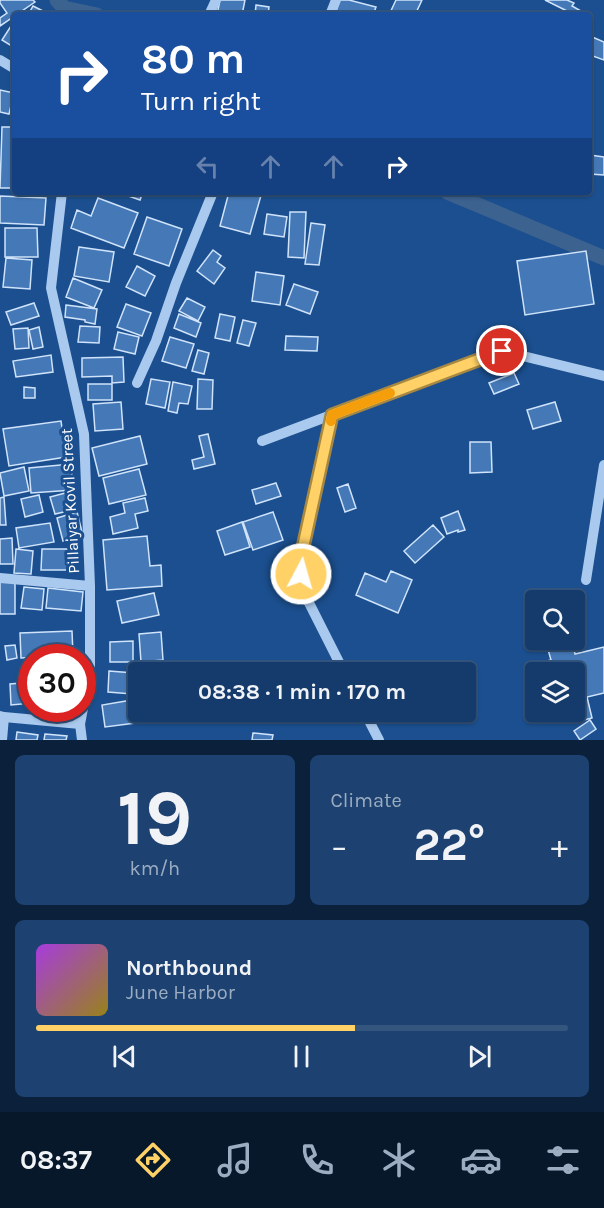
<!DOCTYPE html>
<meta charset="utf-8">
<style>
:root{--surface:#143b6b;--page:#1d4271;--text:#f1f3f6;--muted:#9dadc1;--line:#33557e;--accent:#ffd166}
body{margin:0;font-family:Karla,sans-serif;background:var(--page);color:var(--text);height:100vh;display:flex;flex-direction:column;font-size:22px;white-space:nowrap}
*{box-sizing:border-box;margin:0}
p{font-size:20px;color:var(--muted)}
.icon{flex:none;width:33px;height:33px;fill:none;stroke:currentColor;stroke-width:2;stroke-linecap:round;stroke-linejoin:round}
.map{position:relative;height:740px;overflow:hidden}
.drawer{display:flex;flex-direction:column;gap:15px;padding:15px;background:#0b203b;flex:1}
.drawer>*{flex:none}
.guide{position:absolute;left:12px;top:12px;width:580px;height:183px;border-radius:6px;box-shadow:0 2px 4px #0004,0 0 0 2px var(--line);background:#1a4fa0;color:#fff;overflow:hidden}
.tools{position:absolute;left:525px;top:590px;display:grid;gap:12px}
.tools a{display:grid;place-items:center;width:60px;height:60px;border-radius:6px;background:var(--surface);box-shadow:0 2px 4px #0004,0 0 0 2px var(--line);font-size:30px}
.speed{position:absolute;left:18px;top:644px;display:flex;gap:12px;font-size:30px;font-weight:700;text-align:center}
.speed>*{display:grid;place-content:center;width:78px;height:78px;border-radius:50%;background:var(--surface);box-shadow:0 2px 4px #0004,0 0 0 2px var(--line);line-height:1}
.speed .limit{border:9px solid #d22;background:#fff;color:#111}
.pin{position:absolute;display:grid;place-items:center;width:51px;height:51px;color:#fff;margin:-26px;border:3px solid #fff;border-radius:50%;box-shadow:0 2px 6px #0007}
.me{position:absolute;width:66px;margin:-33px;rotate:6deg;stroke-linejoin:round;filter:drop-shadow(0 0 4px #0008)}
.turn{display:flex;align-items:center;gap:21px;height:126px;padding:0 30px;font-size:27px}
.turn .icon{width:78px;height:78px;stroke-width:2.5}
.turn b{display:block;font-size:42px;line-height:51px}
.lanes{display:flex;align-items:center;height:57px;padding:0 30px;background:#0003;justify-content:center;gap:30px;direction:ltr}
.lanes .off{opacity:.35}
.big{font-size:45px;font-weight:700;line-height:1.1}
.drawer .card{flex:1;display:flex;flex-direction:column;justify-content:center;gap:9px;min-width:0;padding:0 21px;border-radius:9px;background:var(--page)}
.drawer .dial{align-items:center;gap:0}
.dial b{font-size:78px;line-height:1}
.song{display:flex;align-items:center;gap:18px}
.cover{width:72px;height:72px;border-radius:9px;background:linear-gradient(135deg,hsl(280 70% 55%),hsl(50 70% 35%))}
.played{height:6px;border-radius:3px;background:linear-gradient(90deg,var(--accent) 60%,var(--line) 60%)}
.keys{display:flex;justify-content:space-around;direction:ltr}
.heat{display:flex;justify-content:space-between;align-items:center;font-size:33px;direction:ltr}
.drawer .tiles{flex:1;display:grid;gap:15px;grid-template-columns:1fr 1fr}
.card:last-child{grid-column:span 2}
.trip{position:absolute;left:128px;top:662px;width:348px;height:60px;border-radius:6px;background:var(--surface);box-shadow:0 2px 4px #0004,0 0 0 2px var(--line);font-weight:700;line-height:60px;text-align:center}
.menu{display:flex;height:96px;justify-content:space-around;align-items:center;background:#08182b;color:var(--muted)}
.menu .icon{width:42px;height:42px}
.menu .on{color:var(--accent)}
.menu b{font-size:27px;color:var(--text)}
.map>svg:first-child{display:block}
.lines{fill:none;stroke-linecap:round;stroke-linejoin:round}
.canal{stroke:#3c6290;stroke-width:15}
.building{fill:#4478b7;stroke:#cfe3fa;stroke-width:1.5}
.minor{stroke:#a9c9ee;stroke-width:10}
.route-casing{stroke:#a68842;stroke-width:15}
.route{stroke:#ffd166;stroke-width:10}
.slow{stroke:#f59e0b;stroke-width:10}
.labels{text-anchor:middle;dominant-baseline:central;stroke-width:6;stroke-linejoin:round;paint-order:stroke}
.street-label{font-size:16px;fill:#fff;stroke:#1b4f8f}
</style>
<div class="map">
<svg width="604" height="740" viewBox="0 0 604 740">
<rect width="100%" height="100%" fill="#1b4f8f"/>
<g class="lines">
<path class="canal" d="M57 0 64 8 97 15
M447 192 604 258"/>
</g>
<path class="building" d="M0 0H33L35 2 0 26V18L7 13 0 3Z
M220 0H245L242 15H217Z
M339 0H349L376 7 373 15H335Z
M396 0H422L415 15H389Z
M545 0H567L574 3 572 6 588 15H568L569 12Z
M256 5 269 7 268 15H255Z
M33 6 49 14V15H28Z
M11 26 15 28V36L10 45 2 40Z
M590 36 604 42V60L590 55Z
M0 90 14 93 9 114 0 112Z
M2 127H15V188H0Z
M590 155 604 157V175L590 174Z
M117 192H143L140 200Z
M229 192H262L250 234 220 226Z
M0 196 46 198 44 225 0 223Z
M98 198 138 213 124 248 71 228 77 210 91 216Z
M290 212H306L304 258 288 257Z
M267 214 287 217 284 237 264 234Z
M147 217 182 229 169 266 134 254Z
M311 223 325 225 319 265 305 264Z
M5 228H37L38 257H5Z
M79 247 114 252 109 282 74 276Z
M213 250 221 256 217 262 225 268 214 284 197 271Z
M586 251 594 304 525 315 517 261Z
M6 258 32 260 30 289 3 287Z
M137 266 155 276 145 296 126 287Z
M256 272 284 276 280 305 252 301Z
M73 278 102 290 94 308 66 297Z
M294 284 318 292 310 314 286 305Z
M187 298 205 307 198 321 179 311Z
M34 303 39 316 11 325 6 312Z
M126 304 151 313 142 336 117 327Z
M66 305 97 309 95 324 85 322V320L65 317Z
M179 314 201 323 196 337 174 328Z
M220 314 235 317 230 341 215 338Z
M243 320 256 323 249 346 237 343Z
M80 326 100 327 99 343 78 342Z
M39 327 43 347 33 349 29 330Z
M28 328 29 348 15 349 13 329Z
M118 332 139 337 135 354 114 349Z
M286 336 318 337 317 351 285 350Z
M170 337 194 344 186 368 162 361Z
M198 350 209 353 204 374 192 371Z
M51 355 53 372 16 377 13 361Z
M123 357 124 382 112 383V376L82 377V358Z
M514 373 519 384 494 394 489 383Z
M151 379 170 382 165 408 146 404Z
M198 379 213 380 212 409H197Z
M173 382 192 386 188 404 179 403 177 413 168 411Z
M88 384H112V400H88Z
M24 387 35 388V398H24Z
M121 402 123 429 95 431 93 404Z
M555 402 561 421 533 429 527 410Z
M61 421 66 457 9 466 3 429Z
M208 434 215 464 194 469 192 460 204 457 199 436Z
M140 436 147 464 99 476 92 448Z
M470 442H491L492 472 470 473Z
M71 464 73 490 31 493 29 468Z
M24 467 29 491 4 496 0 473Z
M139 469 146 495 109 504 103 478Z
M276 483 281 496 256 504 252 490Z
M348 484 356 508 345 512 337 488Z
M73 491 77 509 55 514 50 497Z
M39 495 43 512 25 517 21 499Z
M4 497 6 525H0V498Z
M145 498 148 511 135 514 138 528 113 534 110 517 125 513 123 503Z
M458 511 465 530 458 532V530L447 534 441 518Z
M77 512 83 536 63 541 57 518Z
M273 512 283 540 253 550 243 522Z
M242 522 250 547 225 555 217 531Z
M50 523 54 542 19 548 16 528Z
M433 525 444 537 415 563 404 551Z
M147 536 150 566 161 565 162 586 107 590 103 540Z
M12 538 13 564H0V539Z
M16 549 33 551 31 574 14 573Z
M42 549H76V570H41Z
M391 571 412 580 398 613 356 595 365 573 386 582Z
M0 581H15V614H0Z
M24 587 44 589 42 610 21 608Z
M48 588 83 592 81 611 46 608Z
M154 593 159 615 122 623 117 601Z
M72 631 73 655 21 658 20 633Z
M161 632 163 660 141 662 139 634Z
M572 640 575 654 604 647V693L587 697 592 718 576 722 573 711H574V672H536V691L530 665 551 660 547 646Z
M133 641V662H110V642Z
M15 645 17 658 7 660 5 646Z
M109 671 134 673 132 694 108 692Z
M32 682V703L11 705 10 684Z
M138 699V711H150L151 721 105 727 102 705Z
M590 720 596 729 580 740 574 731Z
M17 732 38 735 37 740H16Z
M253 733 273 735 272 740H252Z
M45 734 67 736 66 740H44Z"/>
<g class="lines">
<path class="minor" d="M209 15 216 0
M330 15 336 0
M0 60 15 69
M62 192 51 288 84 434 90 586V672L80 724 82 740
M137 383 156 341 176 283 213 192
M332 415 300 561 301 587 344 672
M262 441 502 351 604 376
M0 578 90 586
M586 580 604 465
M364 711 379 740
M0 716 4 717 2 740
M4 717 80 724"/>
</g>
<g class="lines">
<g class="route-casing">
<path id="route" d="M301 574 300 561 332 415 502 351"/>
</g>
<use href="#route" class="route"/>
<path class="slow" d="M331 421 332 415 390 393"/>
</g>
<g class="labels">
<g class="street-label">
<text transform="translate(70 501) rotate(-93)">Pillaiyar Kovil Street</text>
</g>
</g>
</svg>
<div class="tools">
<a><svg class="icon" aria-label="search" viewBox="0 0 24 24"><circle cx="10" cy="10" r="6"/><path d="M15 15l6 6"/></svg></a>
<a><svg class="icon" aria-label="layers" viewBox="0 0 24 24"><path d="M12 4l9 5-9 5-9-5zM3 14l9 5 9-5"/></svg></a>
</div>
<div class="speed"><div class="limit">30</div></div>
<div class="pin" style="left:502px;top:351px;background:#d93025"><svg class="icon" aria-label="arrive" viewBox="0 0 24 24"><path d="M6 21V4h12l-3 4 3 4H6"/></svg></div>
<svg class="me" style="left:301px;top:574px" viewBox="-20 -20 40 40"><circle r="17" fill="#ffd166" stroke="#fff" stroke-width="3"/><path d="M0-11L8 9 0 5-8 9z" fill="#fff"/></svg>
<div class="trip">08:38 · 1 min · 170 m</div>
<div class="guide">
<div class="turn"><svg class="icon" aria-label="right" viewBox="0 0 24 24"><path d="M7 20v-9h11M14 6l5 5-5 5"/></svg><div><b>80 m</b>Turn right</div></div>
<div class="lanes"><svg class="icon off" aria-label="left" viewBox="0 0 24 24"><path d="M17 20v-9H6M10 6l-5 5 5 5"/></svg><svg class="icon off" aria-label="ahead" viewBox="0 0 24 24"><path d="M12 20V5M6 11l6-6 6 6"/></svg><svg class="icon off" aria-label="ahead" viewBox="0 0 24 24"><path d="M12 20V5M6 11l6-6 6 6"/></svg><svg class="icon" aria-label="right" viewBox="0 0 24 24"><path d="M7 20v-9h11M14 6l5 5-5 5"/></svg></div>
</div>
</div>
<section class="drawer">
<div class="tiles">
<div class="card dial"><b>19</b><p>km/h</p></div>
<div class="card"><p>Climate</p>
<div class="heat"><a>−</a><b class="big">22°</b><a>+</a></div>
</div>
<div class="card">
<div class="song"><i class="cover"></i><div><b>Northbound</b><p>June Harbor</p></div></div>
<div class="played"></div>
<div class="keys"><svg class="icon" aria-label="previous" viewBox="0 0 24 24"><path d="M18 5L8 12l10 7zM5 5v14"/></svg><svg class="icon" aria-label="pause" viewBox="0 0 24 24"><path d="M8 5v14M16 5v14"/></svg><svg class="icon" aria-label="next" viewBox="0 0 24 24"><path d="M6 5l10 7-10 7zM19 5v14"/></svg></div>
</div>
</div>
</section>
<nav class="menu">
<b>08:37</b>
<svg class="icon on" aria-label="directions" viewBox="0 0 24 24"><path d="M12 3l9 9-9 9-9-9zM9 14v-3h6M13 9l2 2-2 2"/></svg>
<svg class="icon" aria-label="music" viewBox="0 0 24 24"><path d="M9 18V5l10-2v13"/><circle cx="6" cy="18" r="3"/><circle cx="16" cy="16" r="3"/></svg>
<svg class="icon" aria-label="phone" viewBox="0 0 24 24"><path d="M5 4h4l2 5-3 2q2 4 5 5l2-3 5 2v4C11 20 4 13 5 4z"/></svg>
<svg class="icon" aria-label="climate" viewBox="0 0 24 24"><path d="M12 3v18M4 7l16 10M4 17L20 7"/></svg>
<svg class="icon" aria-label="car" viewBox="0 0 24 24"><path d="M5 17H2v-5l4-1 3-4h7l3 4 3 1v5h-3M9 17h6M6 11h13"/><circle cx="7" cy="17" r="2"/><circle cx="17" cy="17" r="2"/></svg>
<svg class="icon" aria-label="filters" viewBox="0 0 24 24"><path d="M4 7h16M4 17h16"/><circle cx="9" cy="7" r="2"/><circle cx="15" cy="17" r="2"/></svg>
</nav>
